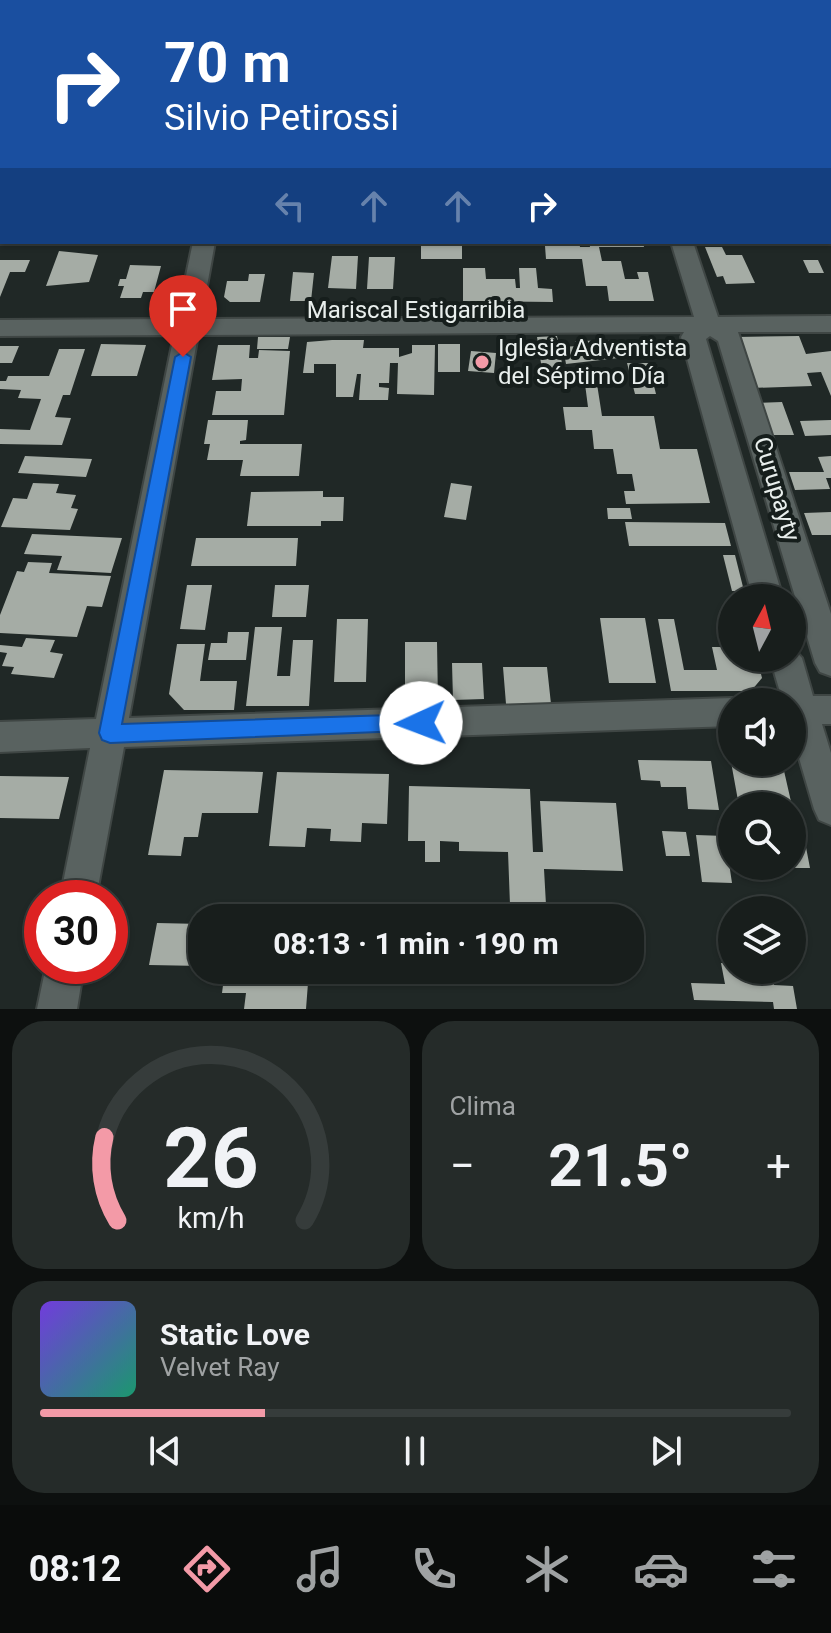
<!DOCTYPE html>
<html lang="es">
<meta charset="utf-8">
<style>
:root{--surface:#181e1c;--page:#252b29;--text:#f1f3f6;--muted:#9fa2a3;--line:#363c3b;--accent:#f39aa7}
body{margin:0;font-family:Roboto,sans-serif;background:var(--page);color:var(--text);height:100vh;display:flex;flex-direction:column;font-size:30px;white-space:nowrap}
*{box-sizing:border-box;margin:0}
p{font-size:26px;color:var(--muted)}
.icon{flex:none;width:44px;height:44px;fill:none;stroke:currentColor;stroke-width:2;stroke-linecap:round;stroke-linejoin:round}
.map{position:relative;height:1009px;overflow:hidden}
.details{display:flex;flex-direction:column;gap:12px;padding:12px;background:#0d100f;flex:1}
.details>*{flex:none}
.banner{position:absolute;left:0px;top:0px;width:832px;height:244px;box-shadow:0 2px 6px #0004,0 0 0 2px var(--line);background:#1a4fa0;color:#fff;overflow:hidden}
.needle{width:52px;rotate:7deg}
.fabs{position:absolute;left:718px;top:584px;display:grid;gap:16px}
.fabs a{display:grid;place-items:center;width:88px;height:88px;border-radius:50%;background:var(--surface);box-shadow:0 2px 6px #0004,0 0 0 2px var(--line);font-size:40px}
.speed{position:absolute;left:24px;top:880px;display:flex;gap:16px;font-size:40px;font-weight:700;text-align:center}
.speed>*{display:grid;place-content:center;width:104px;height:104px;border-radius:50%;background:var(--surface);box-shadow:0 2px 6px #0004,0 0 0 2px var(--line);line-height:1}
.speed .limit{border:12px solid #d22;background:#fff;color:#111}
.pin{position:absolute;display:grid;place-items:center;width:68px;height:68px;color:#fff;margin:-82px -34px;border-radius:50% 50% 50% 0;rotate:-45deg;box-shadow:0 0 8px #0007}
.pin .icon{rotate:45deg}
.me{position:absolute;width:88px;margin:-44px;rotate:268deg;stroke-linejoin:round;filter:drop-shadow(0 0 6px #0008)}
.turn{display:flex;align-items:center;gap:28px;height:168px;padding:0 32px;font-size:36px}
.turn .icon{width:104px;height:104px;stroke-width:2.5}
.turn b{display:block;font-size:56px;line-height:68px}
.lanes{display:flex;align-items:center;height:76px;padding:0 32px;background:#0003;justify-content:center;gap:40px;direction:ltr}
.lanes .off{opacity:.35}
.big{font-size:60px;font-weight:700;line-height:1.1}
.details .card{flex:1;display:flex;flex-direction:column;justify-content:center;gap:12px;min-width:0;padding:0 28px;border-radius:32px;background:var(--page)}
.details .dial{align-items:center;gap:0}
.dial svg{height:208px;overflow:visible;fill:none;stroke:var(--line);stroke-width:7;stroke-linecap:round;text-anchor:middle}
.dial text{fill:var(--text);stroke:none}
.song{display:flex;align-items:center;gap:24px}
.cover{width:96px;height:96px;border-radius:12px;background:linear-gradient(135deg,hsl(260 70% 55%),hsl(160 70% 35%))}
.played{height:8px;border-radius:4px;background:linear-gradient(90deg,var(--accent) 30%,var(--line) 30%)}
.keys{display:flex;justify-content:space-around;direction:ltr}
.heat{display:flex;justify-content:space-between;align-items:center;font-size:44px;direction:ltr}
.details .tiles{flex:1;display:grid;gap:12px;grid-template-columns:1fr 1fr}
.card:last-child{grid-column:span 2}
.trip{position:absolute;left:188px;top:904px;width:456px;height:80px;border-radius:32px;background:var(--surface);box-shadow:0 2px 6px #0004,0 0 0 2px var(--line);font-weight:700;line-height:80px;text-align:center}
.tabs{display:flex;height:128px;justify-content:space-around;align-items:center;background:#0a0c0b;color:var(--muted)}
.tabs .icon{width:56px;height:56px}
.tabs .current{color:var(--accent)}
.tabs b{font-size:36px;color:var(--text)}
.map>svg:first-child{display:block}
.building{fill:#a5aca5}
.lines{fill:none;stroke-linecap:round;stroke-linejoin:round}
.minor-casing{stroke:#3f4644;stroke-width:4}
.minor{fill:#596260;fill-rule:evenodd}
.route{fill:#1a73e8;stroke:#114b97;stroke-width:2}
.poi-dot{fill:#f39aa7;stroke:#161e1c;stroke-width:3}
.labels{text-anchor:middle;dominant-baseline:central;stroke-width:8;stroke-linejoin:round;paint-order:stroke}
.street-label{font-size:24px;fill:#e9efed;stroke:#161e1c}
.poi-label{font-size:24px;fill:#e9efed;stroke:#161e1c;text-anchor:start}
</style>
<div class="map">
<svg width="831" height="1009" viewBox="0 0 831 1009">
<rect width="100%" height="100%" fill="#202826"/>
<path class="building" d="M421 242H462V259H421Z
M510 242H579L580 247H590L589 242H643L644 247H599L602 261H621L625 279H639L637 272H648L654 301H609L607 286H586L582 259H546L545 246H510Z
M705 247H722L726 255H742L755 283 726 284 723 276 717 277Z
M59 251 98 255 89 282 46 286Z
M332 256H358L356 289 328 288Z
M369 257H395L393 289H367Z
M0 260H30L25 272H10L0 297Z
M803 260H818L824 273H809Z
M130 265 161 266 154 292H143L141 298H120L124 286H118L120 279H126Z
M463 268H485L486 279H515L516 288H520L519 268H536L538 288 552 289 553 302 463 301Z
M293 272 314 273 311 301H290Z
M249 274H265L260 302H230L224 297 227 281H248Z
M557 336 563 369 542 370 537 337Z
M799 336 806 354 831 351V396L821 372 807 373 812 386 752 388 736 337Z
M258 337H290L288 349H257Z
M332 340H364L363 348H399V357L412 353V345H435L434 395 397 394 398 363H390L389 383H379V387L389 388 388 400H359L361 374H357L353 397H336V364H314V373H303L307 342Z
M632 340 636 356 566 364 563 347 577 346 575 341Z
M637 340H666L670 357 642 358Z
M101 344 146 345 137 376H91Z
M438 344H460V372H438Z
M218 345H250L249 358H258L259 350 290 351 284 415H212L216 391H241L242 379 212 380Z
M0 346H19L12 363H0Z
M59 349H85L70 395H63L55 417 71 418 62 445 0 444V429L30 430 41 399 18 398 21 390 0 389V381H6L8 376H49Z
M471 351 496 353 494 373 468 371Z
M627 363H656L660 378H652L656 394H635Z
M585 384H597L602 416H654L660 449H697L710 503 626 504 624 491H635L632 474H617L613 449H594L592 430H566L563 407H588Z
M782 402 794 435H761L751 403Z
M208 420H248L246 440 240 441V444H302L299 476H240L243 460H207L210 444H204Z
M831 420V435L805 436 800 421Z
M25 456 92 459 86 477 18 473Z
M831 456V478H826L830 489 795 490 789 472H824L818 457Z
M33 483 59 484 56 493 76 495 71 508 78 509 70 530 1 527 13 498 27 499Z
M451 483 472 486 466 520 444 517Z
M323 491V497H344L343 521H321V526H247L251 492Z
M607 508H630L632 519H608Z
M831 512V535H812L804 513Z
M625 522 725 523 731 546H629Z
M32 534 122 538 111 573 57 570 62 556 24 554Z
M196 538H298L296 566H191Z
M723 555H735L744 591H732Z
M28 562 52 563 49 573 111 576 102 607 87 606 77 637 0 633V615L17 571 24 572Z
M187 585H212L205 630 180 629Z
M275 585H309L306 617H272Z
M600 618H645L656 683H609Z
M337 619H368L366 682H334Z
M658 619H674L684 670H717L712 647H732V658H757L762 678 751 691H671Z
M255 627H282L277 676H290L293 640H313L309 706H246Z
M228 632H249L246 660H208L211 643H227Z
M26 638 55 640 50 652 63 654 54 678 11 674 14 667 2 666 7 653 0 652V645L22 647Z
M405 642H437L438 703 405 704Z
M177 644H205L200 681H237L234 710H184L169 694Z
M452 663H482L484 699 453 700Z
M503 667H547L551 704H506Z
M638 760 711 761 719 810 688 809 686 787H661L660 781 641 780Z
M731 762H782L792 806H739Z
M164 770 263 772 258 813H202L198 837H184L181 856 148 855Z
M277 772 389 774 387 824 362 823 361 842 330 841 331 829 307 828 305 847 269 846Z
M0 776 69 777 59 819 0 818Z
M409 786 530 789 533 852H543L540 801 616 803 623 871 544 869 546 905H510L508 852 459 851V842L440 841V862H425V841H408Z
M662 831 686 832 690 856H666Z
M696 835 725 836 732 883 702 882Z
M792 842H805L810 868H792Z
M157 923 202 924V966L149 965Z
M721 963 732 964V970H772L774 985 793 986 797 1009H774L773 1002 694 1000 691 983 725 984Z
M225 970H309L306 1009H244L246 993H222Z"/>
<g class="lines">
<g class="minor-casing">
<path id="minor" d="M239 0H255V2H239Z
M598 0H614L615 2H599Z
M830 65H831V77H830Z
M0 67H2V79H0Z
M193 242H215L201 319 694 317 671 242H693L718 317 831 316V332H738L831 614V676L820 672 815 663 718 341 710 336 706 339 783 598H753L681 337 684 332 198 335 129 718 732 698 743 702H732V726L124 747 96 898H60L90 748 0 752V722L96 719 174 335 0 336V320L177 319Z
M792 647 802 658 813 696H831V724H822L831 753V825L819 820 814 809 792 734V702H780L782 699 770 658H792Z
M46 966H84L77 1009H37Z"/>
</g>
<use href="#minor" class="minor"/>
</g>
<path class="route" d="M183 352 191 357 122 724 421 714 428 716 431 723 428 730 110 743 102 740 99 733 175 357Z"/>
<circle class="poi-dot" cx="482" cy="362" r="8"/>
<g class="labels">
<g class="street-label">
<text x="416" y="310">Mariscal Estigarribia</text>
<text transform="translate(777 489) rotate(73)">Curupayty</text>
</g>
<g class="poi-label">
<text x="498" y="348">Iglesia Adventista<tspan x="498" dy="28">del Séptimo Día</tspan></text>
</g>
</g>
</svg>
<div class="fabs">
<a><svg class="needle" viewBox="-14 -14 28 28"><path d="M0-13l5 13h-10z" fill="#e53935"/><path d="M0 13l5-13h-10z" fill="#9fa2a3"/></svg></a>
<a><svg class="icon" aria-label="sound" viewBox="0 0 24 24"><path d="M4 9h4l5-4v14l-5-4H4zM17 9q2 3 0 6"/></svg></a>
<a><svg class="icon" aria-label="search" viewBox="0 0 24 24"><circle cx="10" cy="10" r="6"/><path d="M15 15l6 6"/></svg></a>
<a><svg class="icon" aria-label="layers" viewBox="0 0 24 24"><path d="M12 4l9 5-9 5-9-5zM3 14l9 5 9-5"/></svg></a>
</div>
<div class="speed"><div class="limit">30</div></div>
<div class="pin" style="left:183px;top:357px;background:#d93025"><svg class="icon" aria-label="arrive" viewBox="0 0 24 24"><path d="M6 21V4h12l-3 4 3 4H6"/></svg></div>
<svg class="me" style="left:421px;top:723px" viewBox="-20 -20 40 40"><circle r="19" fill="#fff"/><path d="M0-13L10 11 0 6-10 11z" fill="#1a73e8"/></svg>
<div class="trip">08:13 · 1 min · 190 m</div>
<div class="banner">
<div class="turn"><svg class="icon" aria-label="right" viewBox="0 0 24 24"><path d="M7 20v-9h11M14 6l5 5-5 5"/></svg><div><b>70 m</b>Silvio Petirossi</div></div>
<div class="lanes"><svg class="icon off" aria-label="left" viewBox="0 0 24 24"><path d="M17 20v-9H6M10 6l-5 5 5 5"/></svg><svg class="icon off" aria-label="ahead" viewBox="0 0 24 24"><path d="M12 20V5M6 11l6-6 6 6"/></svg><svg class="icon off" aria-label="ahead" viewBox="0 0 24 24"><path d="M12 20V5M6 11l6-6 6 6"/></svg><svg class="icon" aria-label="right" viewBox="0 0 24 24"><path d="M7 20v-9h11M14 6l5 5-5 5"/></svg></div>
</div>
</div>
<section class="details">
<div class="tiles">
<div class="card dial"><svg viewBox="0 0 100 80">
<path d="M14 69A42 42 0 1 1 86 69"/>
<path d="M14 69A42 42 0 0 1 9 37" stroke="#f39aa7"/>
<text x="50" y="56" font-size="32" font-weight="700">26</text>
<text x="50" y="72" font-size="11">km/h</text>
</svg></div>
<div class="card"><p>Clima</p>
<div class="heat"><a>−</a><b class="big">21.5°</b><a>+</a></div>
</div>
<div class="card">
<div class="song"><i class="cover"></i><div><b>Static Love</b><p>Velvet Ray</p></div></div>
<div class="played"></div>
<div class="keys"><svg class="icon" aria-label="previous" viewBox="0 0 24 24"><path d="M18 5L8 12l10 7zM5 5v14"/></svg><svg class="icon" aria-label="pause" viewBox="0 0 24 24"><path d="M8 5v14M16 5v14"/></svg><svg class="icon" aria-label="next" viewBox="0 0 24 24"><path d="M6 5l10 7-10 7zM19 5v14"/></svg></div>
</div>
</div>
</section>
<nav class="tabs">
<b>08:12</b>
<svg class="icon current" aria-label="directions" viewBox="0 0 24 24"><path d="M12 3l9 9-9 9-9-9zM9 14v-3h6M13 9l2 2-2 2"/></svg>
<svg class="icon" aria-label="music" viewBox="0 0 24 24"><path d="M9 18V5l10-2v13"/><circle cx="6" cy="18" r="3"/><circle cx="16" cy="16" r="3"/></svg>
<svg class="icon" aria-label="phone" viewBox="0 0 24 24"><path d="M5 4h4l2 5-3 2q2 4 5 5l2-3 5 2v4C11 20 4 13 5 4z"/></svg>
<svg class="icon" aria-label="climate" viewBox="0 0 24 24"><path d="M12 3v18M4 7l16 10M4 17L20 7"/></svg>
<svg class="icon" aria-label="car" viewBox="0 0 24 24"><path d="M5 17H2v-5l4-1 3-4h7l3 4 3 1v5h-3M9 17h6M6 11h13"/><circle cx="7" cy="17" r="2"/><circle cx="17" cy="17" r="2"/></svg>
<svg class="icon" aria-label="filters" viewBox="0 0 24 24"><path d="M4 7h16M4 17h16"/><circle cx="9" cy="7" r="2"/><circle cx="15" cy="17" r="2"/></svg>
</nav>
